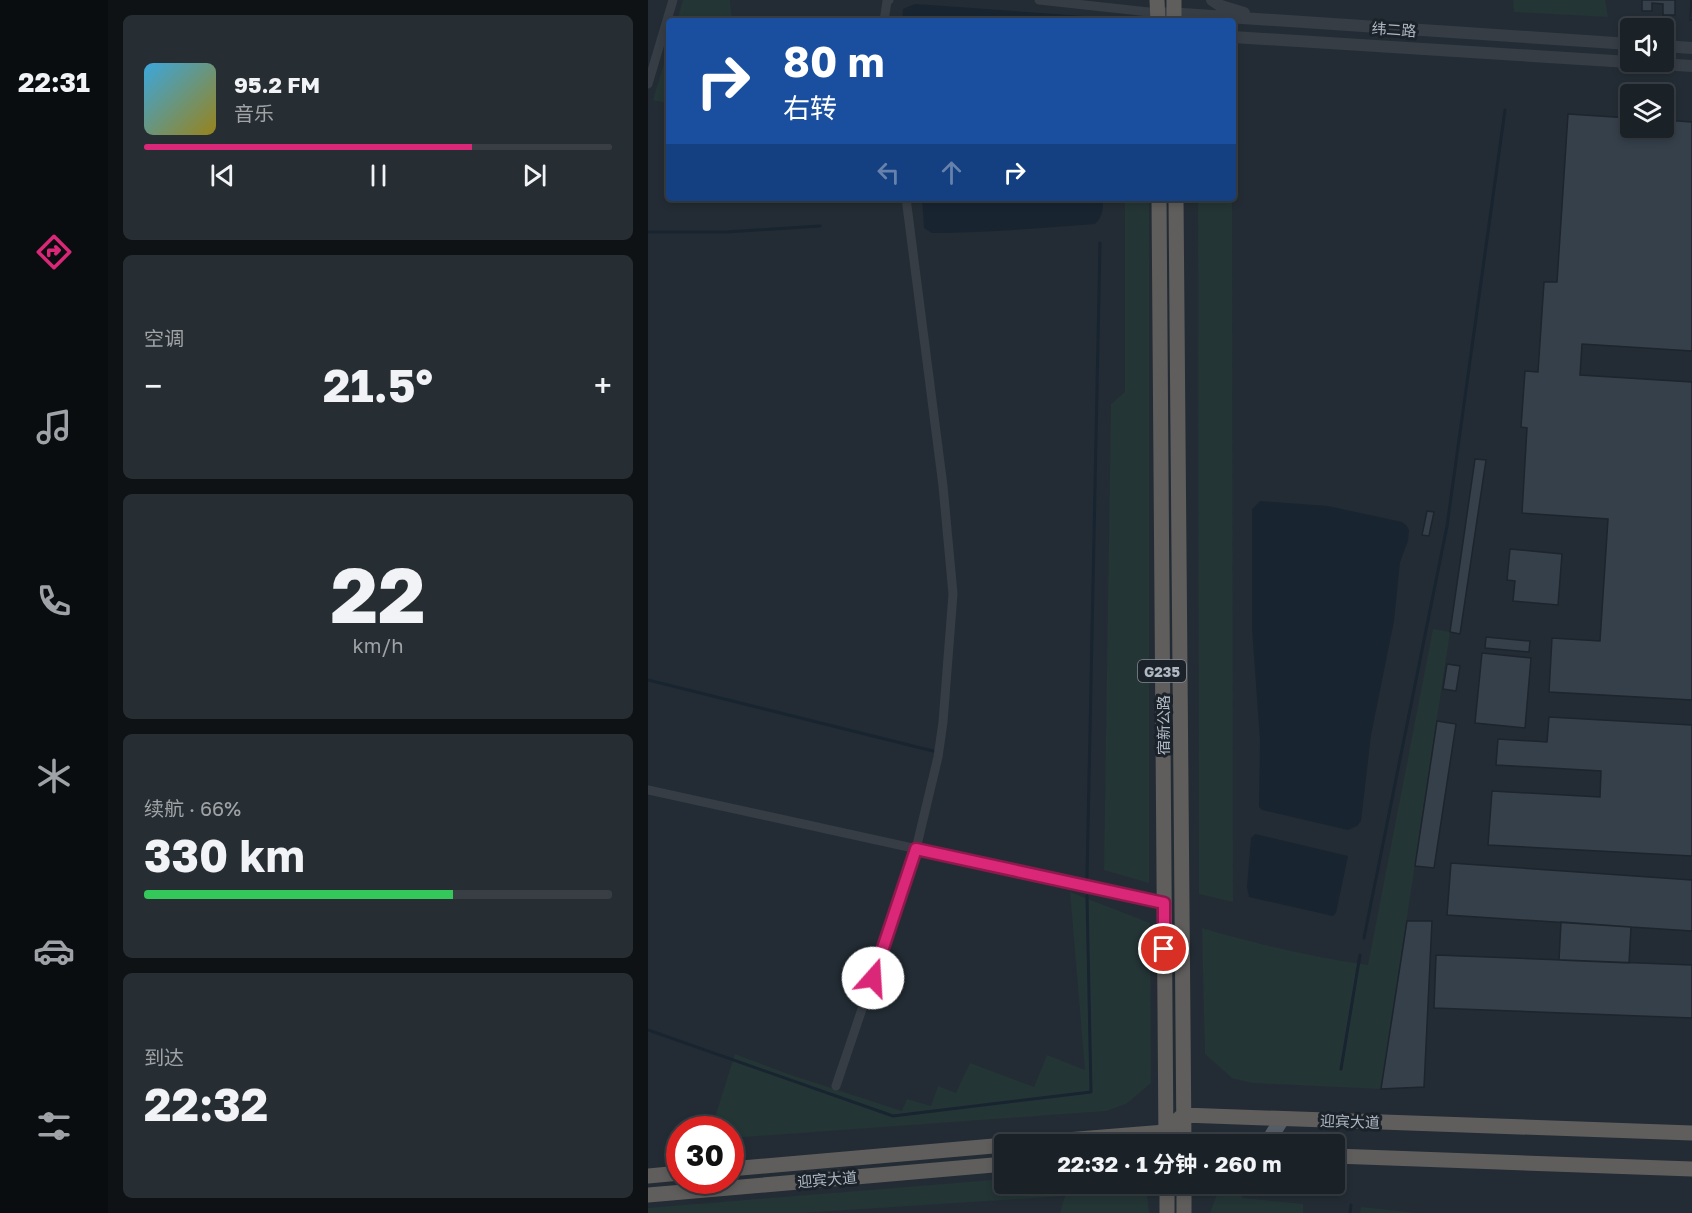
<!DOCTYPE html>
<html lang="zh">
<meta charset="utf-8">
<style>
:root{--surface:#1a2127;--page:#272e33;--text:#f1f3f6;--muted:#9fa3a7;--line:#383e44;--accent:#db2777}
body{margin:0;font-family:"Golos Text","Noto Sans SC",sans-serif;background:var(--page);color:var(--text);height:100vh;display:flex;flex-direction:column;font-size:22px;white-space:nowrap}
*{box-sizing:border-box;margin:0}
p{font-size:20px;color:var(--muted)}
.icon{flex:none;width:33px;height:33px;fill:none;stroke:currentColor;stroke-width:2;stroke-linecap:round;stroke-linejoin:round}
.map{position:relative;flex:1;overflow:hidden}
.details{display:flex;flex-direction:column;gap:15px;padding:15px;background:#0e1215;width:540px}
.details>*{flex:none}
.banner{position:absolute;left:18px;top:18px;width:570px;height:183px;border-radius:6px;box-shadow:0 3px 9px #0003,0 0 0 2px var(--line);background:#1a4fa0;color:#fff;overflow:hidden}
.buttons{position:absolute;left:972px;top:18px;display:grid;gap:12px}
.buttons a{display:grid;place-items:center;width:54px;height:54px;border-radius:6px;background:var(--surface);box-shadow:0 3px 9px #0003,0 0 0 2px var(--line);font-size:30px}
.speed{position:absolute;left:18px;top:1116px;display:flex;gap:12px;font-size:30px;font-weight:700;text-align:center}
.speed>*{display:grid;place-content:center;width:78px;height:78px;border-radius:50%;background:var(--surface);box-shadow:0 3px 9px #0003,0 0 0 2px var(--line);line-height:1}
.speed .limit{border:9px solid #d22;background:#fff;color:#111}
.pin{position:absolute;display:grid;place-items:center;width:51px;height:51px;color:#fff;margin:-26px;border:3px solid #fff;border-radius:50%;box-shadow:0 2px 6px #0007}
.me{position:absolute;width:66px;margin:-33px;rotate:19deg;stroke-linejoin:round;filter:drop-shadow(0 0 4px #0008)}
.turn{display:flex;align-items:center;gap:21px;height:126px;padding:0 18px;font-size:27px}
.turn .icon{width:78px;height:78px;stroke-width:2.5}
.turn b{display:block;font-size:42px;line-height:51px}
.lanes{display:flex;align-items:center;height:57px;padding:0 18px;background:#0003;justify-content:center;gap:30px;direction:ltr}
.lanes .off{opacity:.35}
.big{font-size:45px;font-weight:700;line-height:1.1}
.details .widget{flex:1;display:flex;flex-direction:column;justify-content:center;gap:9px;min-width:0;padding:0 21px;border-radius:9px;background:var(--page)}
.details .dial{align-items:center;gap:0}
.dial b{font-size:78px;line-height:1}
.song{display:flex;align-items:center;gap:18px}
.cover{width:72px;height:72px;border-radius:9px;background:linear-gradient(135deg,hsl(200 70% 55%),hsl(50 70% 35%))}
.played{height:6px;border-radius:3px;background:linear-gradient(90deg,var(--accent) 70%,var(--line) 70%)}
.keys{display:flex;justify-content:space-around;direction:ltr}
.heat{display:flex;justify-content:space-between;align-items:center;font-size:33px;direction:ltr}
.charge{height:9px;border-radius:4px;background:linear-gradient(90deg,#34c759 66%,var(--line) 0)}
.trip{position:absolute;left:346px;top:1134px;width:351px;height:60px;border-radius:6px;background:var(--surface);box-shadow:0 3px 9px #0003,0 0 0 2px var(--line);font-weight:700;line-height:60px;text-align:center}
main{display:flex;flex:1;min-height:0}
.tab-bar{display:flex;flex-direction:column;width:108px;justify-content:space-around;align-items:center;background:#0a0d10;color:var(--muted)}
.tab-bar .icon{width:42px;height:42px}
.tab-bar .current{color:var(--accent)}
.tab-bar b{font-size:27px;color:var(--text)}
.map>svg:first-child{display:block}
.green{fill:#243536}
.water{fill:#182430}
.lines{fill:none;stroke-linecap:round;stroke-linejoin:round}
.stream{stroke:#182430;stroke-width:3}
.building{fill:#35404b;stroke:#1d242c;stroke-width:1.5}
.minor{stroke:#363d45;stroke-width:9}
.tertiary{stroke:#363d45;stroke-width:12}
.primary{stroke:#545c65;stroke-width:15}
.trunk{stroke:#5f5e5c;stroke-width:15}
.route-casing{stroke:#8e194d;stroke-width:15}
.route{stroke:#db2777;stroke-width:10}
.labels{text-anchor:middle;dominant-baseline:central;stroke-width:6;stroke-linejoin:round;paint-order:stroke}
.shield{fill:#1b222a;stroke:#838b94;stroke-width:1.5}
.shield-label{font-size:14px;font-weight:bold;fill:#b0b8c2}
.street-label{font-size:15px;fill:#b0b8c2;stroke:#1b222a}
</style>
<main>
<nav class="tab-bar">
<b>22:31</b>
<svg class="icon current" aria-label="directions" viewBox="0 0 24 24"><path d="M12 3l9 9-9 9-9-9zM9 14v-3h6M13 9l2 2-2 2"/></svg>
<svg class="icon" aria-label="music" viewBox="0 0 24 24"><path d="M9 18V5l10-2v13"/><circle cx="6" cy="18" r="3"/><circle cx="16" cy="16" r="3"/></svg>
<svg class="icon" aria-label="phone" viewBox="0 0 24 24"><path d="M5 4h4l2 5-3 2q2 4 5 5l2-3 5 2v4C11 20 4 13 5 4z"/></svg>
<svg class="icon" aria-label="climate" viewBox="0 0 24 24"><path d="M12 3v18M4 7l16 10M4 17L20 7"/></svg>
<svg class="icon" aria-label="car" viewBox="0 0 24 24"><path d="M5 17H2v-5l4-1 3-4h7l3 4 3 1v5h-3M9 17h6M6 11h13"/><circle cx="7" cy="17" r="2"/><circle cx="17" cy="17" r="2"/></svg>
<svg class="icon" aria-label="filters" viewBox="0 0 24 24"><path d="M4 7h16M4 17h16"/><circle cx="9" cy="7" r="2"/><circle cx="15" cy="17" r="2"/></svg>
</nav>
<section class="details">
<div class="widget">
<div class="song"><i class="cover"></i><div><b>95.2 FM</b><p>音乐</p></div></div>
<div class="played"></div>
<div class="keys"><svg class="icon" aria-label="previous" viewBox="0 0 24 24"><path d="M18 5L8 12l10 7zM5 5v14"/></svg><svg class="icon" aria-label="pause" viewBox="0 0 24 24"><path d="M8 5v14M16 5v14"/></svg><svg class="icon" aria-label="next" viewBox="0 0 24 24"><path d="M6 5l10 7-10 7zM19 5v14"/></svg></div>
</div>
<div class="widget"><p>空调</p>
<div class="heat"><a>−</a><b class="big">21.5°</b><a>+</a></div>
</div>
<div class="widget dial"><b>22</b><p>km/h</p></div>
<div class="widget"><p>续航 · 66%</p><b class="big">330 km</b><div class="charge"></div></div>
<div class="widget"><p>到达</p><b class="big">22:32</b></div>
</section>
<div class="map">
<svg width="1044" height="1213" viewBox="0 0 1044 1213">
<rect width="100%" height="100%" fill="#232c34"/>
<path class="green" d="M35 0H82L84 21H29Z
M865 0H957L960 17 866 12Z
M21 47V116H17L20 103 5 100Z
M477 198H501V883L456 870 463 404 477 392Z
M550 198H584L585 902 551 894Z
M785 629 802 632 733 1089 604 1083 584 1078 557 1054 554 928C608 944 664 957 720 965Z
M422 892 502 923 503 1083 478 1104 458 1111 83 1138 82 1130H63L87 1054 140 1074 254 1111 259 1099 283 1106 290 1086 308 1093 322 1063 386 1087 399 1055 437 1070Z
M357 1179V1184H493L499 1195 501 1213H412L417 1196 152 1213H0V1208Z
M596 1188 594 1198 655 1204V1213H562L569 1194Z
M713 1207 770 1213H712Z"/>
<path class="water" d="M267 4 449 17 451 21H254L255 9Z
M274 198H455C455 208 455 217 447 224 393 228 338 233 284 233L276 228Z
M612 501 680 506 754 522 759 526 761 530 760 541 752 562 746 621 723 735 713 821 709 826 700 830 614 810 611 807 612 740 604 628V509Z
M607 834 700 856 688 913 685 916 601 897 599 887 603 838Z"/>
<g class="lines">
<path class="stream" d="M0 232H78L172 226
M0 680 285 751
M439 877 452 243
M716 938 799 526 857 110
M0 1030 245 1116 443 1092 439 896
M693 1069 712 955
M702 1213 703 1205"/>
</g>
<path class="building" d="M994 0H1027V15H1015V4L1004 3V11H994Z
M1043 0H1044V20H1042Z
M920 114 982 118V128H1016V120L1044 122V351L934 344 932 375 1044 382V700L901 692 904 638 952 641 960 519 874 513 879 428 873 427 877 371 890 372 896 282H909Z
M827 459 838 460 812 634 802 632Z
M779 511 786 512 781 536 774 535Z
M862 549 914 554 910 605 865 601 867 581 859 580Z
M838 637 882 641 881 652 837 648Z
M834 653 883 658 877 728 827 723Z
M799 664 812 666 808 691 795 689Z
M901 717 1044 725V856L840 845 844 791 952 797 953 771 848 765 850 739 899 742Z
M789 721 808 724 786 868 767 866Z
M803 863 1044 880V931L799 915Z
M759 921H784L776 1087 733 1089Z
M913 922 983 927 981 963 911 960Z
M788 955 1044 965V1018L786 1008Z"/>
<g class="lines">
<path class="minor" d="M391 0 510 13
M236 21 239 1 241 0
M0 84 25 0
M0 790 516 903
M188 1086 268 849 290 757 295 722 305 594 295 486 258 198"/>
<path class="tertiary" d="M564 0 573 6 596 13
M520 13 982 44
M585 37 1044 66
M1016 46 1044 48"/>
<path class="primary" d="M625 1144 624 1135 634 1119"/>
<path class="trunk" d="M509 0 510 21
M526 0V21
M511 198 518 1144
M528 198 536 1144
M368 1144 517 1132 535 1115 1044 1133
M687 1156 1044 1169
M82 1169 357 1145
M0 1176 32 1173
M519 1184V1213
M536 1184V1213
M0 1195 357 1164"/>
</g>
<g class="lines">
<g class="route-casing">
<path id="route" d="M225 978 268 849 516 903V949"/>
</g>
<use href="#route" class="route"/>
</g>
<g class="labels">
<rect class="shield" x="490" y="660" width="48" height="22" rx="4.5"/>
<g class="shield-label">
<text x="514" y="671">G235</text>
</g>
<g class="street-label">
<text transform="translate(746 29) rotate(4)">纬二路</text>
<text transform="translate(515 725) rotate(-90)">宿新公路</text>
<text transform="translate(702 1121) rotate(2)">迎宾大道</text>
<text transform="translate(179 1179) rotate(-5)">迎宾大道</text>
</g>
</g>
</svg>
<div class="buttons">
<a><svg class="icon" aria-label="sound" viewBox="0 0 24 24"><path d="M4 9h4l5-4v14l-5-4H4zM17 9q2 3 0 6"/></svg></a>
<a><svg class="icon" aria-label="layers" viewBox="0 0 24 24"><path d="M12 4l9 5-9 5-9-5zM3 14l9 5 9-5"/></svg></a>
</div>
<div class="speed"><div class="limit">30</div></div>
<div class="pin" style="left:516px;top:949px;background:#d93025"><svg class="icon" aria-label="arrive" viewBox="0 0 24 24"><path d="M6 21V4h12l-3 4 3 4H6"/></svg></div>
<svg class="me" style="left:225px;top:978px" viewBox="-20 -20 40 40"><circle r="19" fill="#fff"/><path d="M0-13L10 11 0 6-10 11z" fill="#db2777"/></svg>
<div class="trip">22:32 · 1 分钟 · 260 m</div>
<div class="banner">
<div class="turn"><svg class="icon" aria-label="right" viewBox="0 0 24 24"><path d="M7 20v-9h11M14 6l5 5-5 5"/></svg><div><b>80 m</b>右转</div></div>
<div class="lanes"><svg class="icon off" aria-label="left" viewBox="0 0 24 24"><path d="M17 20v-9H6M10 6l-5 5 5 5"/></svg><svg class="icon off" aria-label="ahead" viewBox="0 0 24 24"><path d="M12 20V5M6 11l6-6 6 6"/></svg><svg class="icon" aria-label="right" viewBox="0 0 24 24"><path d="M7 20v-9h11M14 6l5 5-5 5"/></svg></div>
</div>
</div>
</main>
